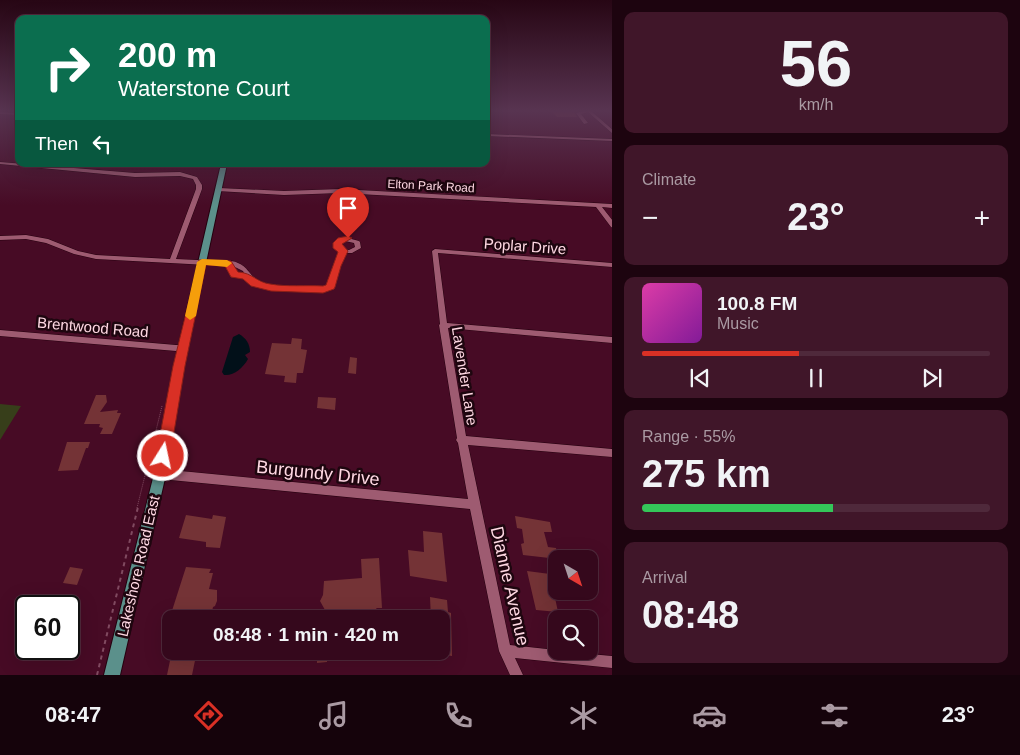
<!DOCTYPE html>
<meta charset="utf-8">
<style>
:root{--surface:#35081c;--page:#401629;--text:#f1f3f6;--muted:#aa9aa3;--line:#4f293b;--accent:#d93025}
body{margin:0;font-family:Arial,sans-serif;background:var(--page);color:var(--text);height:100vh;display:flex;flex-direction:column;font-size:19px;white-space:nowrap}
*{box-sizing:border-box;margin:0}
p{font-size:16px;color:var(--muted)}
.icon{flex:none;width:28px;height:28px;fill:none;stroke:currentColor;stroke-width:2;stroke-linecap:round;stroke-linejoin:round}
.map{position:relative;flex:1;overflow:hidden}
.drawer{display:flex;flex-direction:column;gap:12px;padding:12px;background:#1d040f;width:408px}
.drawer>*{flex:none}
.top-card{position:absolute;left:15px;top:15px;width:475px;height:152px;border-radius:10px;box-shadow:0 5px 20px #0002,0 0 0 1px var(--line);background:#0b6e4f;color:#fff;overflow:hidden}
.needle{width:32px;rotate:141deg}
.controls{position:absolute;left:548px;top:550px;display:grid;gap:10px}
.controls a{display:grid;place-items:center;width:50px;height:50px;border-radius:10px;background:var(--surface);box-shadow:0 5px 20px #0002,0 0 0 1px var(--line);font-size:25px}
.speed{position:absolute;left:15px;top:595px;display:flex;gap:10px;font-size:25px;font-weight:700;text-align:center}
.speed>*{display:grid;place-content:center;width:65px;height:65px;border-radius:50%;background:var(--surface);box-shadow:0 5px 20px #0002,0 0 0 1px var(--line);line-height:1}
.speed .limit{border:2px solid #111;border-radius:8px;background:#fff;color:#111}
.pin{position:absolute;display:grid;place-items:center;width:42px;height:42px;color:#fff;margin:-51px -21px;border-radius:50% 50% 50% 0;rotate:-45deg;box-shadow:0 0 5px #0007}
.pin .icon{rotate:45deg}
.me{position:absolute;width:55px;margin:-28px;rotate:10deg;stroke-linejoin:round;filter:drop-shadow(0 0 4px #0008)}
.turn{display:flex;align-items:center;gap:18px;height:105px;padding:0 20px;font-size:22px}
.turn .icon{width:65px;height:65px;stroke-width:2.5}
.turn b{display:block;font-size:35px;line-height:42px}
.then{display:flex;align-items:center;height:48px;padding:0 20px;background:#0003;gap:10px;font-size:19px}
.big{font-size:38px;font-weight:700;line-height:1.1}
.drawer .widget{flex:1;display:flex;flex-direction:column;justify-content:center;gap:8px;min-width:0;padding:0 18px;border-radius:10px;background:var(--page)}
.drawer .dial{align-items:center;gap:0}
.dial b{font-size:65px;line-height:1}
.song{display:flex;align-items:center;gap:15px}
.cover{width:60px;height:60px;border-radius:8px;background:linear-gradient(135deg,hsl(320 70% 55%),hsl(290 70% 35%))}
.played{height:5px;border-radius:2px;background:linear-gradient(90deg,var(--accent) 45%,var(--line) 45%)}
.keys{display:flex;justify-content:space-around;direction:ltr}
.heat{display:flex;justify-content:space-between;align-items:center;font-size:28px;direction:ltr}
.charge{height:8px;border-radius:4px;background:linear-gradient(90deg,#34c759 55%,var(--line) 0)}
.trip{position:absolute;left:162px;top:610px;width:288px;height:50px;border-radius:10px;background:var(--surface);box-shadow:0 5px 20px #0002,0 0 0 1px var(--line);font-weight:700;line-height:50px;text-align:center}
.menu{display:flex;height:80px;justify-content:space-around;align-items:center;background:#15030b;color:var(--muted)}
.menu .icon{width:35px;height:35px}
.menu .current{color:var(--accent)}
.menu b{font-size:22px;color:var(--text)}
main{display:flex;flex:1;min-height:0}
.map>svg:first-child{display:block}
.green{fill:#373e1a}
.water{fill:#021019}
.building{fill:#743336}
.lines{fill:none;stroke-linecap:round;stroke-linejoin:round}
.minor-casing{stroke:#25000f;stroke-width:1}
.major-casing{stroke:#25000f;stroke-width:2}
.path-far1{stroke:#804a60;stroke-width:1;stroke-dasharray:1 1;stroke-linecap:butt}
.path{stroke:#804a60;stroke-width:2;stroke-dasharray:4 4;stroke-linecap:butt}
.minor{fill:#9e5b71;fill-rule:evenodd}
.major{fill:#5b908b;fill-rule:evenodd}
.route{fill:#d93025;stroke:#8d1f18}
.slow{fill:#f59e0b}
.labels{text-anchor:middle;dominant-baseline:central;stroke-width:5;stroke-linejoin:round;paint-order:stroke}
.far-street-label{font-size:12px;fill:#ffd8e3;stroke:#1e060f}
.street-label{font-size:15px;fill:#ffd8e3;stroke:#1e060f}
.near-street-label{font-size:18px;fill:#ffd8e3;stroke:#1e060f}
</style>
<main>
<div class="map">
<svg width="613" height="675" viewBox="0 0 613 675">
<rect width="100%" height="100%" fill="#470b25"/>
<path class="green" d="M0 404 21 406 0 440Z"/>
<path class="water" d="M239 334C246 338 250 344 250 352L245 355 248 359C243 368 234 376 224 375L222 372 233 337Z"/>
<path class="building" d="M551 111H574L577 117H557Z
M292 338 302 339 301 349 307 350 303 373H297L296 383 284 382 285 376 265 374 272 343 291 344Z
M350 357 357 358 356 374 348 373Z
M96 395H106L107 402 100 412 118 410 117 413H121L112 434H100L103 428 99 427 100 424H84Z
M318 397 336 398 335 410 317 408Z
M67 442H90L88 448H86L78 470 58 471Z
M186 515 212 519 213 515 226 517 220 548 206 547V542L179 538Z
M515 516 550 522 552 532H544L548 547 556 548 558 559 523 555 521 544 524 543 522 529 517 528Z
M423 531 442 533 447 582 410 576 408 550 424 552Z
M379 558 382 608H376L384 619H326L325 610 320 601 323 595 324 581 362 578 361 559Z
M70 567 83 569 77 585 63 583Z
M186 567 211 569 209 573H213L209 589 217 590V601L215 606 213 607 211 616 197 615 196 619 170 617Z
M527 571 550 574 558 612 536 610Z
M430 597 447 600 448 612 451 613 452 656 441 654V619H431Z
M172 651H197L192 675H167Z
M317 651H327V662L317 663Z"/>
<g class="lines">
<g class="minor-casing">
<path id="minor" d="M584 111H591L613 130V134L588 112 581 114 588 123 584 124 576 113Z
M0 112 19 113V115L0 114Z
M486 134 613 139V141L486 136Z
M0 162 135 173 180 172 197 177 202 185V189L176 259C190 260 204 260 219 261 225 261 232 260 238 263 248 267 249 275 258 280 274 290 304 287 323 287L327 285 340 252 337 250 335 243 344 237 359 241 360 242 361 248 352 253H345L332 289 323 291H278L264 288 254 285 246 278 233 276 226 266 96 259 74 254 46 243 26 239 0 240V236L26 235 48 239 78 251 96 255 170 259 196 189V185L193 179 180 176 135 177 0 164ZM345 241 354 243 355 247 349 250 343 249 341 244ZM233 266 243 271 244 273 237 272Z
M219 188 284 191 340 189 613 204V208L602 207 613 221V228L611 227 596 207 340 193 284 195 217 191 216 190Z
M435 249 613 263V267L438 253 447 323 613 337V343L448 328 466 436 613 449V457L468 445 510 645 556 650V651L613 656V668L515 658 523 675H510L499 651 470 509 160 479 157 477 155 474 157 471 160 469 468 499 458 443 456 440 457 438 439 325 440 324 432 251Z
M0 330 176 345H187L188 347 187 349 176 351 0 336Z"/>
</g>
<g class="major-casing">
<path id="major" d="M221 164H227L184 366 166 474 120 675H104L154 474 174 366Z"/>
</g>
<path class="path-far1" d="M137 508 162 406"/>
<path class="path" d="M97 675 138 507"/>
<use href="#minor" class="minor"/>
<use href="#major" class="major"/>
</g>
<linearGradient id="sky" x2="0" y2="1"><stop stop-color="#270614"/><stop offset="0.54" stop-color="#583451"/><stop offset="1" stop-color="#583451" stop-opacity="0"/></linearGradient>
<rect width="613" height="205" fill="url(#sky)"/>
<path class="route" d="M348 236 352 238 342 244 348 251 341 266 335 287 334 289 323 293 271 291 251 286 243 279 231 277 225 266 206 265 185 366 170 456 168 461 163 463 158 461 156 456 173 366 199 260 231 261 238 272C253 273 256 282 270 284 287 287 306 285 323 286L326 285 338 252 333 248V243L338 238Z"/>
<path class="slow" d="M202 259 227 260 232 263 227 267 206 265 196 316 190 320 185 316 197 262Z"/>
<g class="labels">
<g class="far-street-label">
<text transform="translate(431 186) rotate(3)">Elton Park Road</text>
</g>
<g class="street-label">
<text transform="translate(525 246) rotate(4)">Poplar Drive</text>
<text transform="translate(93 327) rotate(5)">Brentwood Road</text>
<text transform="translate(465 376) rotate(81)">Lavender Lane</text>
<text transform="translate(138 566) rotate(-77)">Lakeshore Road East</text>
</g>
<g class="near-street-label">
<text transform="translate(318 473) rotate(6)">Burgundy Drive</text>
<text transform="translate(510 586) rotate(77)">Dianne Avenue</text>
</g>
</g>
</svg>
<div class="controls">
<a><svg class="needle" viewBox="-14 -14 28 28"><path d="M0-13l5 13h-10z" fill="#e53935"/><path d="M0 13l5-13h-10z" fill="#aa9aa3"/></svg></a>
<a><svg class="icon" aria-label="search" viewBox="0 0 24 24"><circle cx="10" cy="10" r="6"/><path d="M15 15l6 6"/></svg></a>
</div>
<div class="speed"><div class="limit">60</div></div>
<div class="pin" style="left:348px;top:238px;background:#d93025"><svg class="icon" aria-label="arrive" viewBox="0 0 24 24"><path d="M6 21V4h12l-3 4 3 4H6"/></svg></div>
<svg class="me" style="left:163px;top:456px" viewBox="-20 -20 40 40"><circle r="17" fill="#d93025" stroke="#fff" stroke-width="3"/><path d="M0-11L8 9 0 5-8 9z" fill="#fff"/></svg>
<div class="trip">08:48 · 1 min · 420 m</div>
<div class="top-card">
<div class="turn"><svg class="icon" aria-label="right" viewBox="0 0 24 24"><path d="M7 20v-9h11M14 6l5 5-5 5"/></svg><div><b>200 m</b>Waterstone Court</div></div>
<div class="then">Then<svg class="icon" aria-label="left" viewBox="0 0 24 24"><path d="M17 20v-9H6M10 6l-5 5 5 5"/></svg></div>
</div>
</div>
<section class="drawer">
<div class="widget dial"><b>56</b><p>km/h</p></div>
<div class="widget"><p>Climate</p>
<div class="heat"><a>−</a><b class="big">23°</b><a>+</a></div>
</div>
<div class="widget">
<div class="song"><i class="cover"></i><div><b>100.8 FM</b><p>Music</p></div></div>
<div class="played"></div>
<div class="keys"><svg class="icon" aria-label="previous" viewBox="0 0 24 24"><path d="M18 5L8 12l10 7zM5 5v14"/></svg><svg class="icon" aria-label="pause" viewBox="0 0 24 24"><path d="M8 5v14M16 5v14"/></svg><svg class="icon" aria-label="next" viewBox="0 0 24 24"><path d="M6 5l10 7-10 7zM19 5v14"/></svg></div>
</div>
<div class="widget"><p>Range · 55%</p><b class="big">275 km</b><div class="charge"></div></div>
<div class="widget"><p>Arrival</p><b class="big">08:48</b></div>
</section>
</main>
<nav class="menu">
<b>08:47</b>
<svg class="icon current" aria-label="directions" viewBox="0 0 24 24"><path d="M12 3l9 9-9 9-9-9zM9 14v-3h6M13 9l2 2-2 2"/></svg>
<svg class="icon" aria-label="music" viewBox="0 0 24 24"><path d="M9 18V5l10-2v13"/><circle cx="6" cy="18" r="3"/><circle cx="16" cy="16" r="3"/></svg>
<svg class="icon" aria-label="phone" viewBox="0 0 24 24"><path d="M5 4h4l2 5-3 2q2 4 5 5l2-3 5 2v4C11 20 4 13 5 4z"/></svg>
<svg class="icon" aria-label="climate" viewBox="0 0 24 24"><path d="M12 3v18M4 7l16 10M4 17L20 7"/></svg>
<svg class="icon" aria-label="car" viewBox="0 0 24 24"><path d="M5 17H2v-5l4-1 3-4h7l3 4 3 1v5h-3M9 17h6M6 11h13"/><circle cx="7" cy="17" r="2"/><circle cx="17" cy="17" r="2"/></svg>
<svg class="icon" aria-label="filters" viewBox="0 0 24 24"><path d="M4 7h16M4 17h16"/><circle cx="9" cy="7" r="2"/><circle cx="15" cy="17" r="2"/></svg>
<b>23°</b>
</nav>
